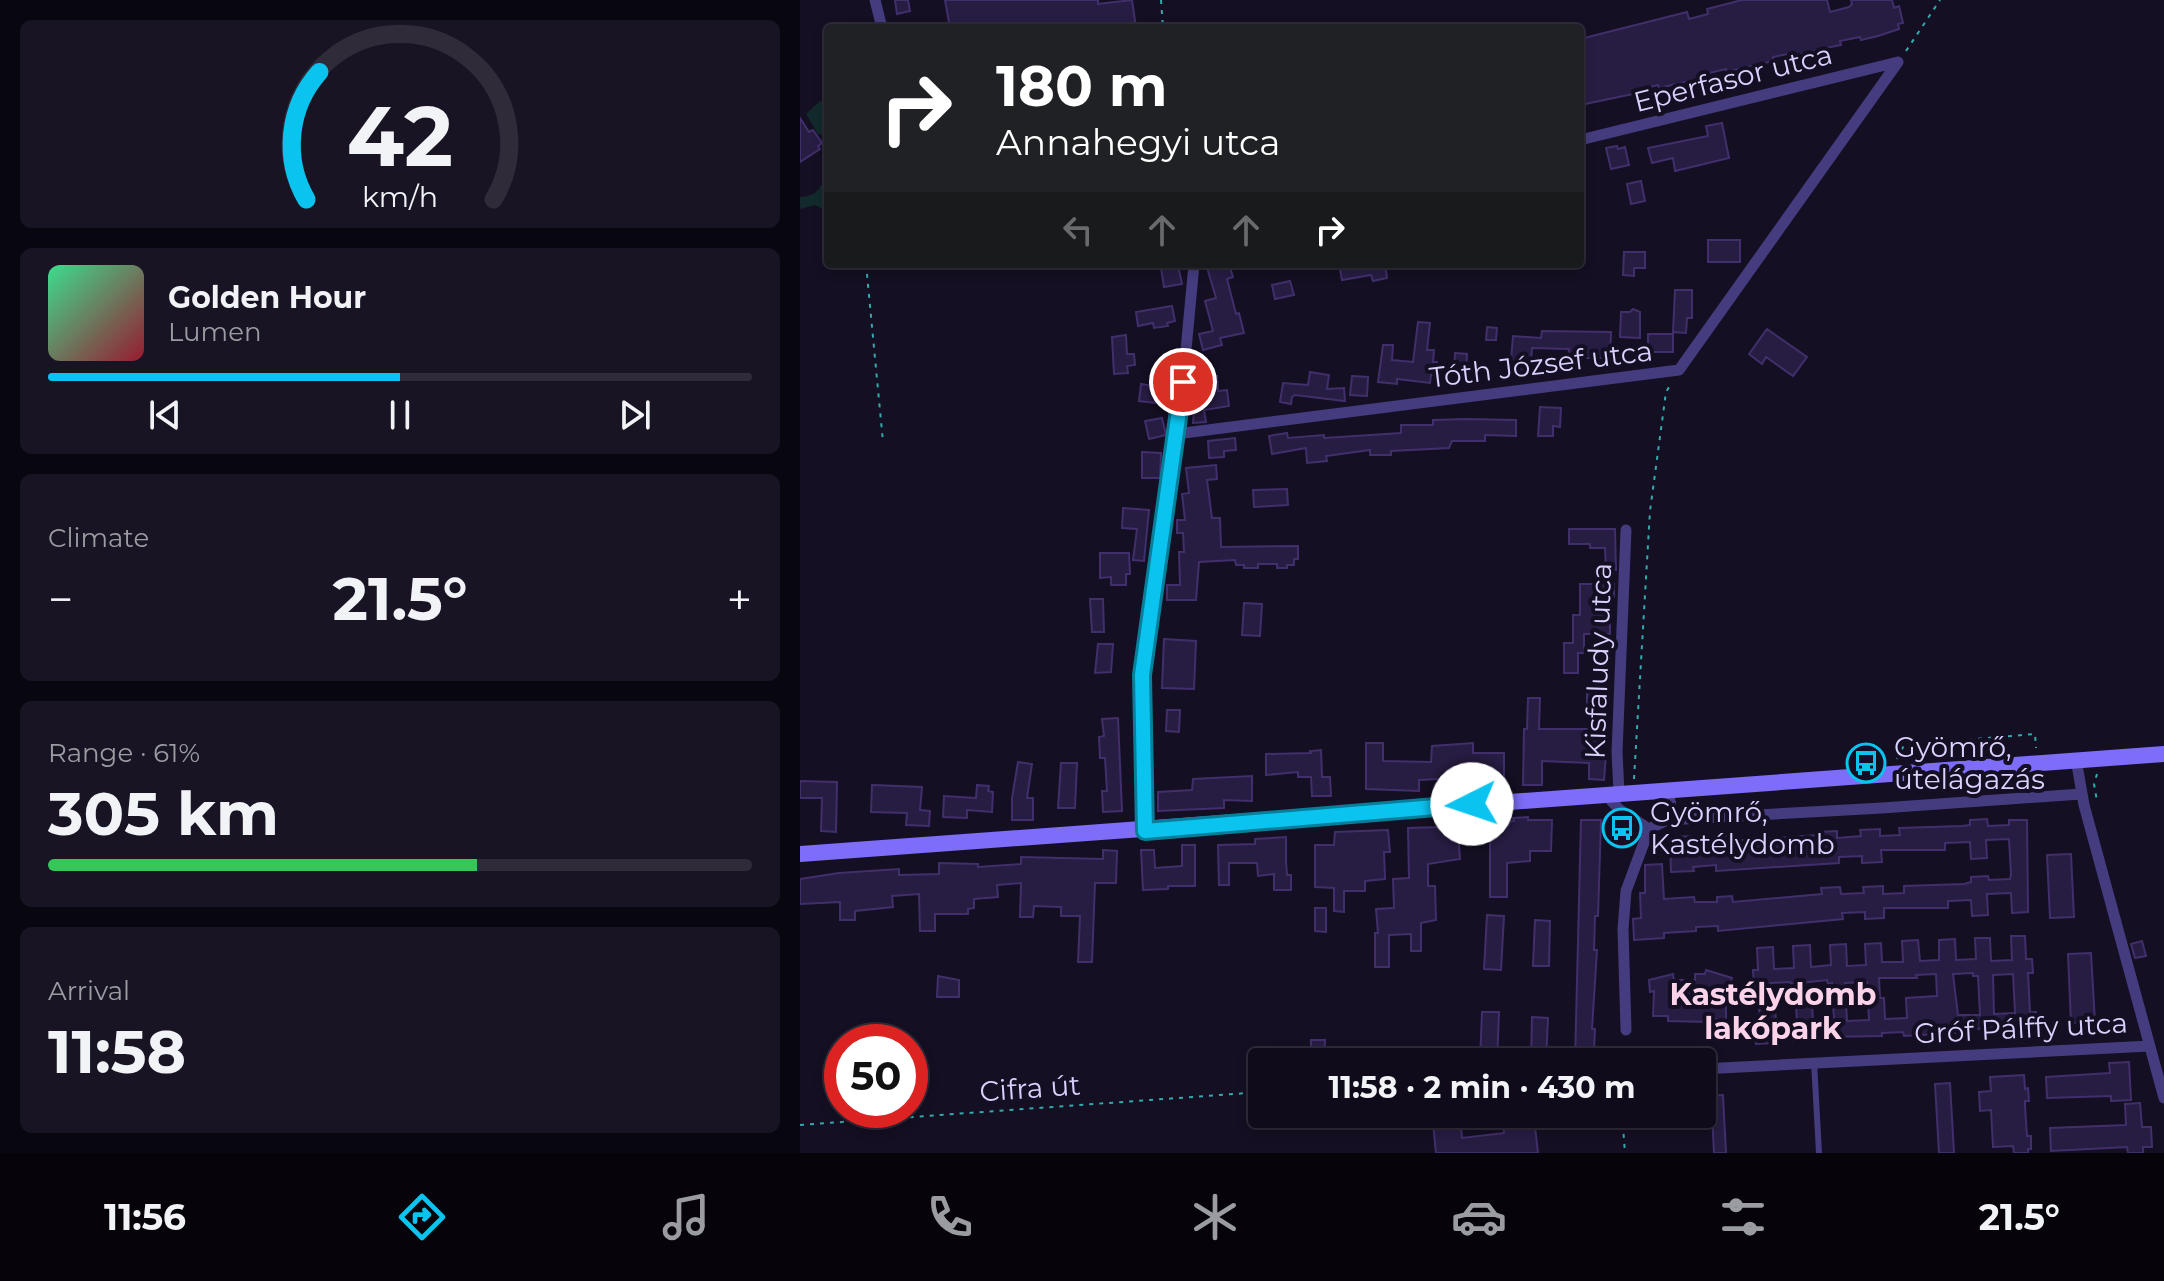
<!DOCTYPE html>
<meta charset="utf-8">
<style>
:root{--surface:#0f0b1a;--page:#181423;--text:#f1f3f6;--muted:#9b9ba2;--line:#2f2b39;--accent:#0bc3ef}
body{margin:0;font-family:Montserrat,sans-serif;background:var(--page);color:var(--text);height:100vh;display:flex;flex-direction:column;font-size:30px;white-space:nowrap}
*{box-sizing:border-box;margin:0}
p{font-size:26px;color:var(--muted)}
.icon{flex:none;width:44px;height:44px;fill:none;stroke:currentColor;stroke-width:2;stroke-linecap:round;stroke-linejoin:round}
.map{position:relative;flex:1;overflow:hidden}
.details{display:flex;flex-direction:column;gap:20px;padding:20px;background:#08060e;width:800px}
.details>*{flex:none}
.top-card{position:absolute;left:24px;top:24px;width:760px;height:244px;border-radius:8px;box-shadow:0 4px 12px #0003,0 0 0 2px var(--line);background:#202124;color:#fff;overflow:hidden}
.speed{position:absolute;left:24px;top:1024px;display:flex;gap:16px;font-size:40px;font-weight:700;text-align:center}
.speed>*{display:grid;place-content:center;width:104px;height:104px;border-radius:50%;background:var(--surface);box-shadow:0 4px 12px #0003,0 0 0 2px var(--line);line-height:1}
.speed .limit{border:12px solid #d22;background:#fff;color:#111}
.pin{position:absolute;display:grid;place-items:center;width:68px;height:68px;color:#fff;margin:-34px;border:4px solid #fff;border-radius:50%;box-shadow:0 2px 8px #0007}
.me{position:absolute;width:88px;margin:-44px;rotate:266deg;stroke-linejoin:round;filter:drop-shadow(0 0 6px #0008)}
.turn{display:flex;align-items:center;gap:28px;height:168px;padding:0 40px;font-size:36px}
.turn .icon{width:104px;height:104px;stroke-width:2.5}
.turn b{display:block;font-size:56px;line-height:68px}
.lanes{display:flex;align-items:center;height:76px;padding:0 40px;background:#0003;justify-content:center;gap:40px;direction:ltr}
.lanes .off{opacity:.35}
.big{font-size:60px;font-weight:700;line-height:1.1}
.details .widget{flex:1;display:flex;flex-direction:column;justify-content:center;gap:12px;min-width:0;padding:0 28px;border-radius:12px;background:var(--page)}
.details .dial{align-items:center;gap:0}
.dial svg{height:208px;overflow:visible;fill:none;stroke:var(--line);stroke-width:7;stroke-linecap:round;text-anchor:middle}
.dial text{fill:var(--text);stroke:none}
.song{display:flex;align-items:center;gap:24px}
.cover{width:96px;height:96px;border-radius:12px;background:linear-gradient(135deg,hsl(150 70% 55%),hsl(350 70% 35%))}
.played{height:8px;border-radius:4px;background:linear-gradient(90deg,var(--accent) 50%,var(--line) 50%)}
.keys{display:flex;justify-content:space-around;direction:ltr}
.heat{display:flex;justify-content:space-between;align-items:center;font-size:44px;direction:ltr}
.charge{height:12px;border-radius:6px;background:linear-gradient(90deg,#34c759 61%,var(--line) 0)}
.trip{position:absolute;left:448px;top:1048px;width:468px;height:80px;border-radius:8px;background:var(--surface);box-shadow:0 4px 12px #0003,0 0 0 2px var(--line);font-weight:700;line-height:80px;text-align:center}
.tabs{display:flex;height:128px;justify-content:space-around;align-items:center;background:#06040a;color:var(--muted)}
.tabs .icon{width:56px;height:56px}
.tabs .active{color:var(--accent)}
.tabs b{font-size:36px;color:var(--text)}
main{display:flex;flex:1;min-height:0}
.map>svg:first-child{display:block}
.green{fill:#122a2b}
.building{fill:#271c42;stroke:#412f6c;stroke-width:2;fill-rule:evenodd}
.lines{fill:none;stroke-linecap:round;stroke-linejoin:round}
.path{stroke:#34aaae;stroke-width:2;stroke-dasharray:4 6;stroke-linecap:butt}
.service{stroke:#443c7e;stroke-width:6}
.minor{stroke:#443c7e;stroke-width:11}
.secondary{stroke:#7d6df8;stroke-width:16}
.route-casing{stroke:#077f9b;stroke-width:20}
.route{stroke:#0bc3ef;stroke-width:14}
.labels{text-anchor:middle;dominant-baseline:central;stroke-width:8;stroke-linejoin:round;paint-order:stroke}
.street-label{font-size:28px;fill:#dad1fd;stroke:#140f22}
.poi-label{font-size:28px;fill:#dad1fd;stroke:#140f22;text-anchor:start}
.neighbourhood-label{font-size:30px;font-weight:bold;fill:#fdd3ea;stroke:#140f22}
</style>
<main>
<section class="details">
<div class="widget dial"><svg viewBox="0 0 100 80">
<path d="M14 69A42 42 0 1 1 86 69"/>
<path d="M14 69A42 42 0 0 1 19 20" stroke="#0bc3ef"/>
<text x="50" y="56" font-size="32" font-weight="700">42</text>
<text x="50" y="72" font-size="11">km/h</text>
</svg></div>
<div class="widget">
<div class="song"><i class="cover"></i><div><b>Golden Hour</b><p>Lumen</p></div></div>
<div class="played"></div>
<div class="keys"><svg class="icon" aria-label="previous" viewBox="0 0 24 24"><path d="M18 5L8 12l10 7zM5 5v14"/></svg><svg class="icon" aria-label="pause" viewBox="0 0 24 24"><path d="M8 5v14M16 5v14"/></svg><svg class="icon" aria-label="next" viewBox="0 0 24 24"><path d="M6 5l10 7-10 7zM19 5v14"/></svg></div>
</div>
<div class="widget"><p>Climate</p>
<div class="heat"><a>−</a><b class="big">21.5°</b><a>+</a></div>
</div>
<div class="widget"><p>Range · 61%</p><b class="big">305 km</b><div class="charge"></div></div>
<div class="widget"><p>Arrival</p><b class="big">11:58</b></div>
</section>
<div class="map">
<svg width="1364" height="1153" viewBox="0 0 1364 1153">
<rect width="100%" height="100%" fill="#140f22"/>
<path class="green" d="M20 101 28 102V135L18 134 6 114Z
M28 173V212L15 205 0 209V197C19 196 20 187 28 173Z"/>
<path class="building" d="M95 0H108L110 11 97 14Z
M145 0H298V4L332 0 336 28H150Z
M942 0H1027L1030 12 1049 7 1052 4 1051 0H1092L1094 8 1099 6 1103 23 1098 24 1099 29 1078 36 1061 40 1060 37 1040 41 1041 45 1026 48 993 56V53L973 57V61L926 72V69L905 74 906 77 859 88 858 85 838 90V93L785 104 780 83V39L887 12 889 19 908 14 907 9Z
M0 118 9 132 13 130 22 143 18 146 20 149 0 162Z
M922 123 929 158 875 171 873 158 852 163 848 148 908 136 906 126Z
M817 146 818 149 825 147 829 165 811 169 806 148Z
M841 181 845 201 831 204 827 184Z
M908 240H940V262H908Z
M824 252H845V268H834V276L823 275Z
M406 264H429L433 277 427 279 436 314 439 313 444 333 420 338 422 345 403 350 399 334 413 331 405 301 416 298Z
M539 264H585L587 278 573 281 571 275 542 280Z
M378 265 382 284 364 287 361 268Z
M490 281 494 295 475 299 472 285Z
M875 290H892V318H887L886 333 873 332Z
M372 306 375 321 367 323 368 326 354 328 353 323 338 326 336 312Z
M833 309 840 312V338L820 337 821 312H830Z
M618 322 630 323 627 350H634L633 362H637L635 375H631L630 383 597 379V384L578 382 583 345H593L592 360 613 362Z
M687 327 697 328 696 340H686Z
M967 329 1007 357 993 376 966 357 962 364 949 354Z
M742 331 811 332 810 358H768L769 349 732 348 730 375 710 373 713 336 741 338Z
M848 334H873V352H848Z
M326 335 327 354H334L335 365 327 366 328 373 314 374 312 337Z
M655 353 667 354 666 372H654Z
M510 372 529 375 527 389 544 388 545 401 495 395 492 397 491 404 480 402 483 383 508 385Z
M417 376 418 391 427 390 429 406 404 410 406 422 393 423 394 410 399 409 395 395 400 394 399 377Z
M552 376 568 377 567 396 550 395Z
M341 384 367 388 365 404 339 401Z
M740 407 761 408 760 427 753 426V436H738Z
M362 418 366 435 349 439 345 421Z
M666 419 716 420V436L685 435V441H652L649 448 591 451V455H570V450L526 456 527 461 507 463 506 448 472 454 469 436 487 433 488 438 524 435V438L601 433V425H633V420Z
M435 438 436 450 424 451V457L409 458 408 441Z
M342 452 361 453 360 478H342Z
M416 465 417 479 407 480 412 518H420L421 547 498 546V559H494V565H487V568H477V564H458V568H444V565H436L435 560 399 562 396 600H367V585H380L379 552H384L383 533H377V520H385L382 494 389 493 386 468Z
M487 489 488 505 454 507 453 490Z
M323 508 349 510 344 561 333 560 337 529 322 528Z
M769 529H815L816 570H806L805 548H790V544H769Z
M300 553H329L330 574H326V585H311V577L300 578Z
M780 584H814V597H810V634H784V653H778V673H764V643H773V615H780Z
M290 599H303L304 632H292Z
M444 603 462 604 460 636 442 635Z
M364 639 396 641 394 689 362 688Z
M298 644H313L311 672 295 673Z
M787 685 807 686 806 704H802L800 754H806L804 780 789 779V763L742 761V785H723L724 729H727L728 698H740L739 729H792L793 704H787Z
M367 710H380L379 732 366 731Z
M318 718 322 811 303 812 302 791H307L305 758H300L299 737 304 736 302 719Z
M566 743H583V761L631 762 632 746 673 743V753H704V784L660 787V778L619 780V791L566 789Z
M521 750 522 777H530L531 796H512L511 777H498V772L466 775V754L511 753 510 751Z
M218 762 232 764 227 798H233V820H212V798Z
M261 763H277L275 808H258Z
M452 776V801L424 800V808L358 811V792L392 790 393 779Z
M0 781 37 782 36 832 21 831 22 798H0Z
M72 785 122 787 120 810 130 811 129 826 106 825 107 813 71 812Z
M177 785 189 786 188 791 193 792 192 812 167 810V818L143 817 144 796 176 798Z
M728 817V820H752L751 851H730V861L707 863V897H690V822L714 821 713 818Z
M1187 819 1188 826 1209 825V820H1227L1228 912 1212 913 1211 893 1187 894 1188 915 1172 916 1171 900 1148 901V908H1084V918L1065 919V912L1042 913 1043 919 918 931V926L896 927V931L864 933V938L834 940 833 919 841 918 840 893H845V865L862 864 864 899 894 897 895 902H917V897L932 896 933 902 1022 894 1021 888 1040 887 1041 894 1064 893 1063 887 1083 886V894L1104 893V886L1164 884 1171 882V877L1188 876 1189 880 1210 879 1211 874 1209 839 1186 840 1187 858 1171 859 1170 842 1145 843V850H1081L1082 862 1062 863V856L1039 857V863L916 871V865L893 867 894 871 871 872 870 843H876V837L892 836V842L914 841V836H930V841L1018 835V832L1037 831V838L1061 836 1060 830 1080 829V836L1100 835 1099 828 1162 826 1170 825V820Z
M657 820 660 859 628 864V886H635L636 920 621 923V951H611V934L589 935V967H575V933H578L576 909 594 908 593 879 609 878 608 828 642 827V822Z
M781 820H801L798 916H795L794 950H797L792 1029H795L794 1050H791V1062H775Z
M588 830 590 852H584L585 879 565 881V891H544V912L534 911V888L515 887V845H534L535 832Z
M486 837V861L487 875H491V890H474V874L458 876 457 863H429V885H419L418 845 455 844V839Z
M382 845H395V886H368V889L343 890 341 850H354L355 868 382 866Z
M303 850 317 851 316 883H295L292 962H278L280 916H261V907L234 906 233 917H220L221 883 197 885 198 897 174 899V908L168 909V914H135V931H120L119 894 92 896 93 907 55 911V920H40V902L0 904V879L39 873 99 869V875L139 874V863L178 864V867L221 864V857L303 859Z
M1271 854 1274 917 1250 918 1247 855Z
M515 908H526V932L515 931Z
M687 915 704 916 701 970 684 969Z
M735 920 750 921 749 966H733Z
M1211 936H1225L1226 959H1232L1233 973H1228L1230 1012H1236V1026L1155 1030V1033L1104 1036 1103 1032 1082 1033V1036L1021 1037 993 1041V1039L973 1040V1043L956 1044 955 1027H960L959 1005 975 1004 976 1025 997 1024 996 1003 1012 1002 1013 1023 1034 1022 1032 983 1028 984 1027 980 991 984 990 982 971 983V986L954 987 953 970H958L957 948 973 947 974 969 994 968 993 946 1010 945 1011 967 1031 965 1030 945 1046 944 1047 966 1066 965 1065 944 1081 943 1082 962H1103L1102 941 1118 940 1120 961 1139 960V940L1155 939 1156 960 1176 959 1175 938H1190L1191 961 1212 960ZM1173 973V976H1178L1180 1015H1158L1153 974ZM1136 974 1137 996 1106 998 1107 1018 1085 1019 1084 998H1080L1079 978H1117L1116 975ZM1213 974 1215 1013 1194 1014 1193 975ZM1067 982 1069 1020 1047 1021 1045 983Z
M1342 941 1346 956 1335 958 1331 944Z
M1291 953 1295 1022 1271 1023 1268 954Z
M906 970 932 978 926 1001V1019H906L907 1022 868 1021V1016H853L854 991 850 992 849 980 873 974 874 980H895V974H905Z
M138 976 159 980V997H137Z
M682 1012H699L697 1062H680Z
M732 1017 748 1018 746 1062H731Z
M511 1040H525L524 1062H511Z
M1329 1062 1331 1100 1311 1101V1096L1247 1098 1246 1077 1310 1073 1309 1063Z
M1224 1075 1225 1089 1228 1088 1229 1101H1225V1106L1227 1136H1231V1149H1228V1153H1214L1213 1146 1193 1147 1191 1110 1180 1111 1179 1092 1191 1091 1190 1077Z
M1150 1083 1154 1153H1139L1135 1084Z
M923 1095 926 1153H914L911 1096Z
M1340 1103 1342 1127H1351L1352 1147H1343V1153H1328L1327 1147 1251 1151 1250 1128 1326 1125 1325 1104Z
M632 1114H660L662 1138 704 1133 703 1121 734 1118 738 1153H636Z"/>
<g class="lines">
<path class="path" d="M361 0 363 28
M1106 51 1140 0
M66 264 83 442
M1097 759 1104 745 1235 734 1236 748
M1297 774 1294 784 1297 801
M834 779 850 511 866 392 871 384
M820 1062 823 1043
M822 1114 825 1153
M0 1125 462 1092"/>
<path class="service" d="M1014 1062 1019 1153"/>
<path class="minor" d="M75 0 82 28
M780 140 1098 62
M376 434 879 370 1098 62
M1276 759 1284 805 1364 1098
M819 793 817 752 826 530
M805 794 819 809 849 829 867 820 872 809 867 789
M867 820 1082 808 1281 794
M345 831 342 675 383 382 394 264
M826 1030 823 929 826 891 849 829
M902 1069 1350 1046"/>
<path class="secondary" d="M0 854 1364 754"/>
</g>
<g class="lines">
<g class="route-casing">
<path id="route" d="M383 382 342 675 345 831 672 804"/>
</g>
<use href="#route" class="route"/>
</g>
<defs>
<g id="bus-ring" transform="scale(2)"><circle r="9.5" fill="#140f22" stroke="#0bc3ef" stroke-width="1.5"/><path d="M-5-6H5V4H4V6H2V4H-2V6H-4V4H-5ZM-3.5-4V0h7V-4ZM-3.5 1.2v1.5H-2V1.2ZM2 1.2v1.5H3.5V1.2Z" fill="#0bc3ef"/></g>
</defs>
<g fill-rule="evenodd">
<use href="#bus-ring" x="1066" y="763"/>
<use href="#bus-ring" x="822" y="828"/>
</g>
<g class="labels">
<g class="street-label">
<text transform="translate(933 78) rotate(-14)">Eperfasor utca</text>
<text transform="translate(741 364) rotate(-7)">Tóth József utca</text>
<text transform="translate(798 661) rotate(-88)">Kisfaludy utca</text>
<text transform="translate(1221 1028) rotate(-3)">Gróf Pálffy utca</text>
<text transform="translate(230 1088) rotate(-4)">Cifra út</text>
</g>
<g class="poi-label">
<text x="1094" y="747">Gyömrő,<tspan x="1094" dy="32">útelágazás</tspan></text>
<text x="850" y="812">Gyömrő,<tspan x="850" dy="32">Kastélydomb</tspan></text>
</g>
<g class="neighbourhood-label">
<text x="973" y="994">Kastélydomb<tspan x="973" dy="34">lakópark</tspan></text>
</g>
</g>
</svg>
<div class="speed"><div class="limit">50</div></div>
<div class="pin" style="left:383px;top:382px;background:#d93025"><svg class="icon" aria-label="arrive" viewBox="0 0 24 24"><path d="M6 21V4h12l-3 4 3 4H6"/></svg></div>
<svg class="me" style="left:672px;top:804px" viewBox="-20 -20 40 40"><circle r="19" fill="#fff"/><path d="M0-13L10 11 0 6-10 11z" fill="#0bc3ef"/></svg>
<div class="trip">11:58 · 2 min · 430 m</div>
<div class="top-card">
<div class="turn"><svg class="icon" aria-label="right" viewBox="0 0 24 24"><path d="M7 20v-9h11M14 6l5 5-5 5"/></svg><div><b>180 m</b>Annahegyi utca</div></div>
<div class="lanes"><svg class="icon off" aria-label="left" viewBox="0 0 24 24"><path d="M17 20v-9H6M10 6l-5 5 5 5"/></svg><svg class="icon off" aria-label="ahead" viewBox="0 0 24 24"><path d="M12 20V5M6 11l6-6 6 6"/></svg><svg class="icon off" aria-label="ahead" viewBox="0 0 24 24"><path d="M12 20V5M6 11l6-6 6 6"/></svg><svg class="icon" aria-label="right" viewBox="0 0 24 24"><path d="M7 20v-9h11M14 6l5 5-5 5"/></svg></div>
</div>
</div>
</main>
<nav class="tabs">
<b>11:56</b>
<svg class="icon active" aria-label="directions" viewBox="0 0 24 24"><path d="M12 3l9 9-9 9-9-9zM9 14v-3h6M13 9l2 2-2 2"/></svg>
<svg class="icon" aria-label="music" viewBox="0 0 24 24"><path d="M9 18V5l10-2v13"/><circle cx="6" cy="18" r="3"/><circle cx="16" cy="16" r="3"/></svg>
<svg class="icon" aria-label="phone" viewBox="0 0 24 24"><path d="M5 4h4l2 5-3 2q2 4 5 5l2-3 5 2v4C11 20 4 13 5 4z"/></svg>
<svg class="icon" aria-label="climate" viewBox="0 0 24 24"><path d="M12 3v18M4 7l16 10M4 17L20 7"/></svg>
<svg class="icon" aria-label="car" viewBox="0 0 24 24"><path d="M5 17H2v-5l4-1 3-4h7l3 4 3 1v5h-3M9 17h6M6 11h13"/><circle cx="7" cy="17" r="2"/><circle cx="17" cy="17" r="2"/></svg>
<svg class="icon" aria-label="filters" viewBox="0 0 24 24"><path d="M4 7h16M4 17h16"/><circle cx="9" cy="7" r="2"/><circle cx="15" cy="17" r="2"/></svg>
<b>21.5°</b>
</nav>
